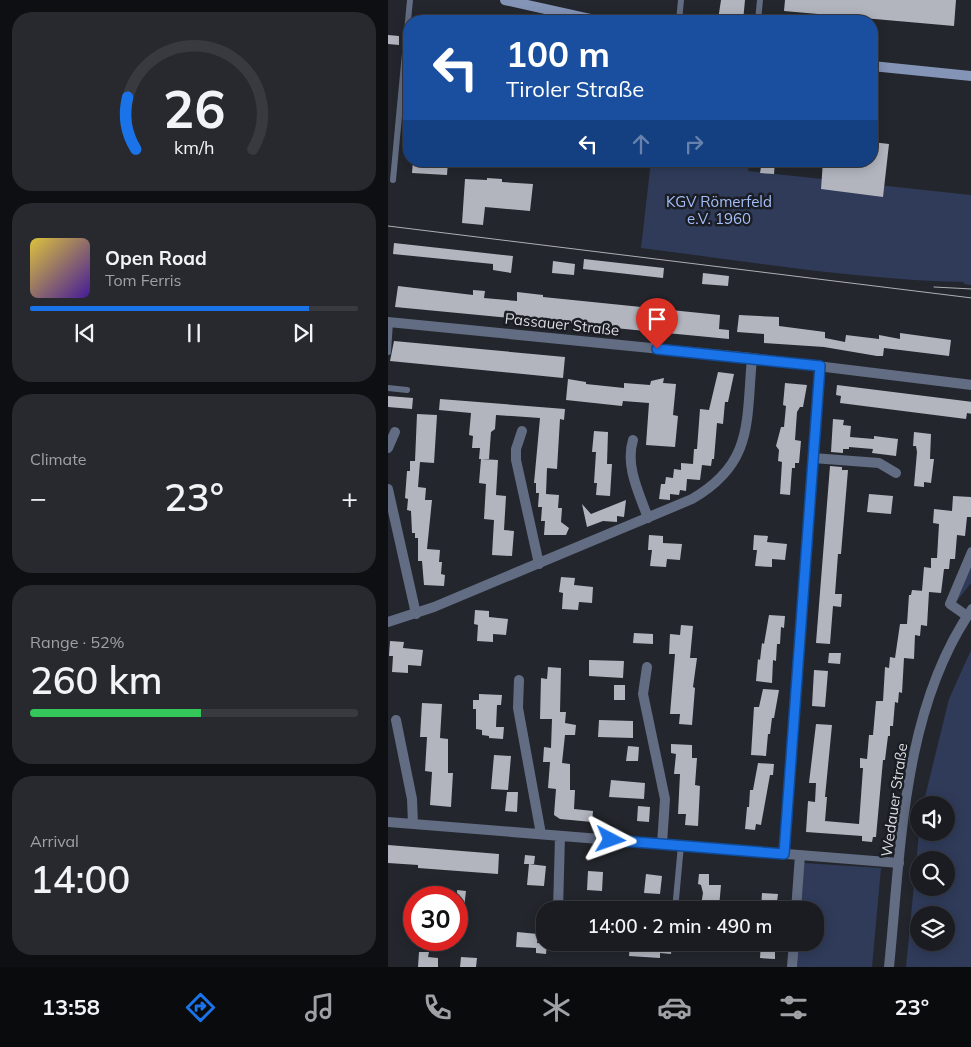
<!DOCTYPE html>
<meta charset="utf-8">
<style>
:root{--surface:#1a1c21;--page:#27292e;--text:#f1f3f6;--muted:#9fa1a5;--line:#383a3f;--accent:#1a73e8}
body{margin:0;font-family:Mulish,sans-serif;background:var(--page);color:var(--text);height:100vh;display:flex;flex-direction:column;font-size:19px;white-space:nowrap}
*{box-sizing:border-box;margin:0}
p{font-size:16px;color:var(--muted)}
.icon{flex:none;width:28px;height:28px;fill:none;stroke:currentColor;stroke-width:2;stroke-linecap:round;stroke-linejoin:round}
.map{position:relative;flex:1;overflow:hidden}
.side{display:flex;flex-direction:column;gap:12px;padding:12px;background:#0e0f12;width:388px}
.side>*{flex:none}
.guide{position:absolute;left:15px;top:15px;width:475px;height:152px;border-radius:20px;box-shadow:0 2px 12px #0003,0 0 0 1px var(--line);background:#1a4fa0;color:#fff;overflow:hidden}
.buttons{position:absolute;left:522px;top:796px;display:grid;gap:10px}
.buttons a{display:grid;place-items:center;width:45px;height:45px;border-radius:50%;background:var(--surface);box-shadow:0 2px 12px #0003,0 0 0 1px var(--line);font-size:25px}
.speed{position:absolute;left:15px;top:886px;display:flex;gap:10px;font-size:25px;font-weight:700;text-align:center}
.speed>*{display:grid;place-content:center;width:65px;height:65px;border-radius:50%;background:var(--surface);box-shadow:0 2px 12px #0003,0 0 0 1px var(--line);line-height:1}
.speed .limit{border:8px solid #d22;background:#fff;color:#111}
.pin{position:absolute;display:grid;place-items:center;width:42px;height:42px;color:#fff;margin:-51px -21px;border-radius:50% 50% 50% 0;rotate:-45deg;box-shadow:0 0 5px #0007}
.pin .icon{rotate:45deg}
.me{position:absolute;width:55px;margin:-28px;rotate:94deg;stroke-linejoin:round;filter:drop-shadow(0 0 4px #0008)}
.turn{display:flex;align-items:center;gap:18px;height:105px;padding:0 20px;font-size:22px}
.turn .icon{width:65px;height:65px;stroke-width:2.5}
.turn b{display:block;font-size:35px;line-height:42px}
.lanes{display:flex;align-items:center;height:48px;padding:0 20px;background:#0003;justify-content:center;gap:25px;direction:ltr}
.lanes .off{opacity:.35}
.big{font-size:38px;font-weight:600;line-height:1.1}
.side .card{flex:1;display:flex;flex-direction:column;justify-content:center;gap:8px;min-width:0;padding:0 18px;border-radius:20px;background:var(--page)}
.side .dial{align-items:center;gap:0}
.dial svg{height:130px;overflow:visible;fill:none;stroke:var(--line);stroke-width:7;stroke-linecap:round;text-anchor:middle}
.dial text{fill:var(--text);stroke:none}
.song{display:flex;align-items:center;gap:15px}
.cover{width:60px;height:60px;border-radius:8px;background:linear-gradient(135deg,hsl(50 70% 55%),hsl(260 70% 35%))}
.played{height:5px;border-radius:2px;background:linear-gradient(90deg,var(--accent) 85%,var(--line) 85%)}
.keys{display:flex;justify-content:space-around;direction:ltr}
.heat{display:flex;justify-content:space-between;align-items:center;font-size:28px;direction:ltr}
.charge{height:8px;border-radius:4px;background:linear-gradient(90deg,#34c759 52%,var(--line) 0)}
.trip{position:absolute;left:148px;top:901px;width:288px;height:50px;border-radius:20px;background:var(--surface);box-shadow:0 2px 12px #0003,0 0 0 1px var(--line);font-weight:600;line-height:50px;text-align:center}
.menu{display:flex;height:80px;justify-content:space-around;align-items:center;background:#0a0b0d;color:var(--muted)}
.menu .icon{width:35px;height:35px}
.menu .active{color:var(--accent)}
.menu b{font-size:22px;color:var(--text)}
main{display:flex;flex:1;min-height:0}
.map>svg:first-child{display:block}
.green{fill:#2f3b59;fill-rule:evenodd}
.building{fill:#b2b5be}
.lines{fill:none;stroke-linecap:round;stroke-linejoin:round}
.service{stroke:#626c82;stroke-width:6}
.minor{stroke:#626c82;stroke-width:10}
.tertiary{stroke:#626c82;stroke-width:10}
.secondary{stroke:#8494b7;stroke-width:10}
.tram{stroke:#aeb0b5;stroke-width:1}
.route-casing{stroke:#114b97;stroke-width:12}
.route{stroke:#1a73e8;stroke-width:9}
.labels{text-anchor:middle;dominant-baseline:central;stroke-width:5;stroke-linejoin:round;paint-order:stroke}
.park-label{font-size:15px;fill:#a5bffa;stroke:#1a1d23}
.street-label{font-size:15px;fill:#dbdde1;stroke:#1a1d23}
</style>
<main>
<section class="side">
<div class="card dial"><svg viewBox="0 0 100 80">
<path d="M14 69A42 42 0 1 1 86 69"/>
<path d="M14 69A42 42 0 0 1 9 37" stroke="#1a73e8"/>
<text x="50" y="56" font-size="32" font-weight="700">26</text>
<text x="50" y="72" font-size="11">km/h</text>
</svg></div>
<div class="card">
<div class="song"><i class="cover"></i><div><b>Open Road</b><p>Tom Ferris</p></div></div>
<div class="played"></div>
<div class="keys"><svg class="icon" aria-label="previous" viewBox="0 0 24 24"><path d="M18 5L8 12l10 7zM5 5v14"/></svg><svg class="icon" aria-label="pause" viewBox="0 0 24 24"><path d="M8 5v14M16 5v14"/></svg><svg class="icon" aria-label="next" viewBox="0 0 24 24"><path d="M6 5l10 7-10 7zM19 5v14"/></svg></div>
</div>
<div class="card"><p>Climate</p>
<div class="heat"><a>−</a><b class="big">23°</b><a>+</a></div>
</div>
<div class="card"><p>Range · 52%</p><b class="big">260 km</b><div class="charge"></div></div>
<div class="card"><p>Arrival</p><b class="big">14:00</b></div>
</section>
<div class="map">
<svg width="584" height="967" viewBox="0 0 584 967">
<rect width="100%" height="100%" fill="#23262c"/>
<path class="green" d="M263 161H361L360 171 583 195V285L576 284V282C469 280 359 261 253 248Z
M583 562V583L568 602Z
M583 650V967H518L531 833 559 832V805H535L561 699ZM531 860H559V888H531ZM531 915H559V942H531Z
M416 863 493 868 484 967H409L410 943 426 942V910H413Z"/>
<path class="building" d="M333 0H357L355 21 330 20Z
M397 0H568L566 26 396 11Z
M0 35 11 36V45L0 44Z
M484 142 501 144 495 197 433 189 435 161H484Z
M25 161H60L59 175 24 173Z
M374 161H387L386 174 372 173Z
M99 178 114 179V182L145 184 142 211 97 207 95 225 74 223 77 179 99 180Z
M6 243 125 256 123 273 105 270V264L5 254Z
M196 259 276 268 275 278 195 269Z
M165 261 187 264 186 275 164 273Z
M315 273 341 276 340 286 314 284Z
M10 286 85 295V290L97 291 96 298 129 301V292L155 295V297L332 315 331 329 341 330V339L7 307Z
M351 315 391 317V326L437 332V338L457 342 458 335 491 339V335L512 339V333L563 340 561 356 496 348 495 356H489L436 347 376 343V334L349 332Z
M6 341 177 357 175 378 2 361Z
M330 372 346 374 340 402H337L335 424 329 423 326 459H324L323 466 314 465 312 480 299 479 298 491 292 490 291 495 282 494V500L271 499 273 484H277L278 477 285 478 286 469 293 470V463L305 464 306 449H309L312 409 321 410Z
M276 378 275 383 288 384 285 415 290 416 287 447 258 445 261 403 235 401 234 406 178 400 180 379 198 382V384L236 388V383L262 385 263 381Z
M397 383 419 385 415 407H412L409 412 407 440 413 441 411 463H407V468H404L402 495 392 494 394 462 390 461 391 450 388 446 393 427H396L398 406 395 405Z
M449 385 584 402V414L579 413 578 419 452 403 453 396 448 395Z
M0 396 25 398 24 409 0 407Z
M52 399 177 409 176 420 172 419 169 469 159 468 158 494 171 495 170 508H174L173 522 181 528 178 535H156L157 521H153L154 507H150L151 493H148V483H146L152 418 108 415 107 429 103 432 101 459H91L92 448H84L85 436 81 435 83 413 51 410Z
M29 414 49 415 46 463 32 462 30 487 38 488 37 500H44L39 549 52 550 51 562H54L53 574 57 575 56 586 36 585 34 561H30V538H27V533H24L23 511 19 510 20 499 17 498 19 471H22V461H27Z
M445 419 456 420 455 425 463 426 462 437 486 439V436L510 439 508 456 484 453 485 449 461 447V449H455V453L443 452Z
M206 431 220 432 219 464H224L222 496 208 495 209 483H206L208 452H204Z
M526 432 543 434 542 459H546L543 483 536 482V487L526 486 529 452 528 446H525Z
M93 459 110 460 108 495 118 496 116 530 126 531 124 556 104 555 106 520 96 519 98 484 91 483Z
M442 466 454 467V470H460L453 554H450L447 594H454L453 607 445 606 442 644 428 643Z
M481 494 505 496 503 514 479 512Z
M565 496 584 497V517H579L577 536 569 535 567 559H562L561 569H556L553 593 541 592 539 626 533 625 532 636 527 635 526 659 516 658 514 693 511 692 510 703 507 702 505 726H502V736H500L497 760H495L488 837H485L484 842 474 841V836L418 832 420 801 427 802 428 783H421L428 724 444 725 437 797H439L437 821 471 824 475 768H472V758L479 759 481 735H485L488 701H495L497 667 501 668 502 657 507 658 512 624H519L521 595H523L524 590 536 591H534L536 567 543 568V558H549L551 524 545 523 546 509 564 511Z
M238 500 236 517 229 516V522L215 521 199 527 194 504 203 514Z
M261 535 275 536V543L294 544 292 560 279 559 278 567 262 566 264 550H260Z
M366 535 380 536 379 542 399 544 397 560 384 559V567L367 566 369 550H365Z
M173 577 187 578 186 585 205 587 204 603 191 602 190 610 174 609 175 593 171 592Z
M87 610 101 611V617L120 619 118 635 105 634V642L89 641 90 625 86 624Z
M381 615 397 616 396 628 393 627 392 644H389L388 661 385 660 384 683 368 681 370 659 372 660 374 643 376 644Z
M293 625 305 626 302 658H309L305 687 307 688 304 725 291 724 292 714H282L287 654H281L282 634 292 635Z
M246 633 265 634V644L245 643Z
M2 641 16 642 15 648 35 650 33 666 20 665V673L4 672 5 656H1Z
M441 653H453L452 664 440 663Z
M201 660 236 661 235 678 201 676Z
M160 667 173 668 172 712H178L177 723 188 725 187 735H177L174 763 182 764V790H187L186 809 205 811 204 822 172 819 166 815 168 789 160 788 162 762H155L156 747 163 748 164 719H152L153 678 159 679Z
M426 670 440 671 437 707 424 706Z
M226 685H237V700H226Z
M375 689 391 690 386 718H384L382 734H380L378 756 363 755 366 707H371Z
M91 694 114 695 113 705H109L108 727H116L115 739 101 738V736L94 735V730L88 729V709H85V700H91Z
M34 703 54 704 52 738 60 739V773H65L63 807 42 805 44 772 37 771 39 737H32Z
M211 720 245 721V738L210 737Z
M283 744 304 745V758H309L307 785 312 786 310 826 297 825 298 814H290L292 774H286L288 754 283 753Z
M240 746 251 747 250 761H238Z
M106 755 123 756 120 790 103 789Z
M370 763 386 764 385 775H382L373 825 368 824 367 830 357 829 359 807H361L362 790H365Z
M223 780 257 783 256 799 221 797Z
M119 792H130L129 812 117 811Z
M250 806 262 807 261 822 249 821Z
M0 845 111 854 110 874 30 868V865L0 863Z
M137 855 147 856 146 864H136Z
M141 864 158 866 156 886 139 885Z
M200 871 215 872 214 891 199 890Z
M258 874 274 876 272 894 256 893Z
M311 874H321V885H333L331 907 313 905 315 893 313 885 310 884Z
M69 890 78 891 75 917H69Z
M374 893 390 894 388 910H373Z
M129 932 150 934 149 943 159 944 158 954 148 953V948L128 947Z
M242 942H284L283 954 272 953V958L241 956Z
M373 942H387V959L372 958Z
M31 952H41L40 957 50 958V967H30Z
M73 957 89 958 88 967H72Z"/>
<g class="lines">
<path class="service" d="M291 21 293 0
M370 21 372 0
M5 180 22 0
M0 352 2 322
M0 388 19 390
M287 910 293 845"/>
<path class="minor" d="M0 322 364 358 584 385
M134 431 128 449V460L151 564
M245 440C237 466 251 493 260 518
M0 448 7 432
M425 458 491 463 508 473
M0 489 28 614
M579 616 562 604 584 552
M0 622 46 607 304 499C366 463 358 422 364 358
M259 667 255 694 277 799 274 844
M131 680 130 708 153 834
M8 720 24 799 25 824
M0 822 511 863
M396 854 432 367
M170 910 172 836
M408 910 412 855
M404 967 406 942"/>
<path class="tertiary" d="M501 967C513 849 514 710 584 609"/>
<path class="secondary" d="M117 0 211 21
M484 66 584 76"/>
<path class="tram" d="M0 226 584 298
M546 287 584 289"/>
</g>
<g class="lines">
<g class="route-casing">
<path id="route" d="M223 840 396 854 432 366 269 349"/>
</g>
<use href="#route" class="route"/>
</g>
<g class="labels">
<g class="park-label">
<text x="331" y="201">KGV Römerfeld<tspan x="331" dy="17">e.V. 1960</tspan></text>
</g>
<g class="street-label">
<text transform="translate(174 324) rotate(6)">Passauer Straße</text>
<text transform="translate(506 800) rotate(-82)">Wedauer Straße</text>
</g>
</g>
</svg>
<div class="buttons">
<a><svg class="icon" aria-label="sound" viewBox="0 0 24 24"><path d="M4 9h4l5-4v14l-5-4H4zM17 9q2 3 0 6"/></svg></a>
<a><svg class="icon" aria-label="search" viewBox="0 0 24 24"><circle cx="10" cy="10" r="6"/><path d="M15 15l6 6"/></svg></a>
<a><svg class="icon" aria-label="layers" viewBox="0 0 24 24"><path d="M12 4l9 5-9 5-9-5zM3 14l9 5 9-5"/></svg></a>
</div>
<div class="speed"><div class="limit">30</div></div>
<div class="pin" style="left:269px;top:349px;background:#d93025"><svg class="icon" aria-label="arrive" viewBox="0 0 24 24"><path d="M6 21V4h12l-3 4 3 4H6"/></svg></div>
<svg class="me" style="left:223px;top:840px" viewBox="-20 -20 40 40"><path d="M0-17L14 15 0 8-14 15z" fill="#1a73e8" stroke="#fff" stroke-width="4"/></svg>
<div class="trip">14:00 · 2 min · 490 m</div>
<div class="guide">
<div class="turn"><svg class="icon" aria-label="left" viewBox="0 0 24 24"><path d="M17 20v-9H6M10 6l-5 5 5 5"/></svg><div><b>100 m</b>Tiroler Straße</div></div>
<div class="lanes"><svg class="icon" aria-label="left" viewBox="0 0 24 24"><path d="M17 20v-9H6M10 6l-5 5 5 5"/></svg><svg class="icon off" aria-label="ahead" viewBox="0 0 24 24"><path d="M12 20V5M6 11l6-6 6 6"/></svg><svg class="icon off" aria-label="right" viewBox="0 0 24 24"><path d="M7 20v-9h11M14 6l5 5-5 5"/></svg></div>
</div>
</div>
</main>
<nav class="menu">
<b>13:58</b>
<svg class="icon active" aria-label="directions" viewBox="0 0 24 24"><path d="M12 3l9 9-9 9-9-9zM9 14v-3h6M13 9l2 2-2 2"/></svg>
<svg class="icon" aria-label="music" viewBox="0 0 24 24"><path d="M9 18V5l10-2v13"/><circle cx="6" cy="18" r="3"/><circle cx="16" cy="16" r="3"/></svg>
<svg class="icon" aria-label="phone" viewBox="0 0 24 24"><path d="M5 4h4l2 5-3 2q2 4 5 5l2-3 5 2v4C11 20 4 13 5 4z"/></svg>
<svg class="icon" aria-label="climate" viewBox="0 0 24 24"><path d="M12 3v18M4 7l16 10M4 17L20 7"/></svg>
<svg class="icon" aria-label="car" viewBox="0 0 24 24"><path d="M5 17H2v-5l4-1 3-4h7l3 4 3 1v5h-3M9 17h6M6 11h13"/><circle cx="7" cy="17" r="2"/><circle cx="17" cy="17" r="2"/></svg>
<svg class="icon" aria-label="filters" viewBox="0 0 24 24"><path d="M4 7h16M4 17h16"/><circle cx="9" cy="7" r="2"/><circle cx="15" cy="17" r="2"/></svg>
<b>23°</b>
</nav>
